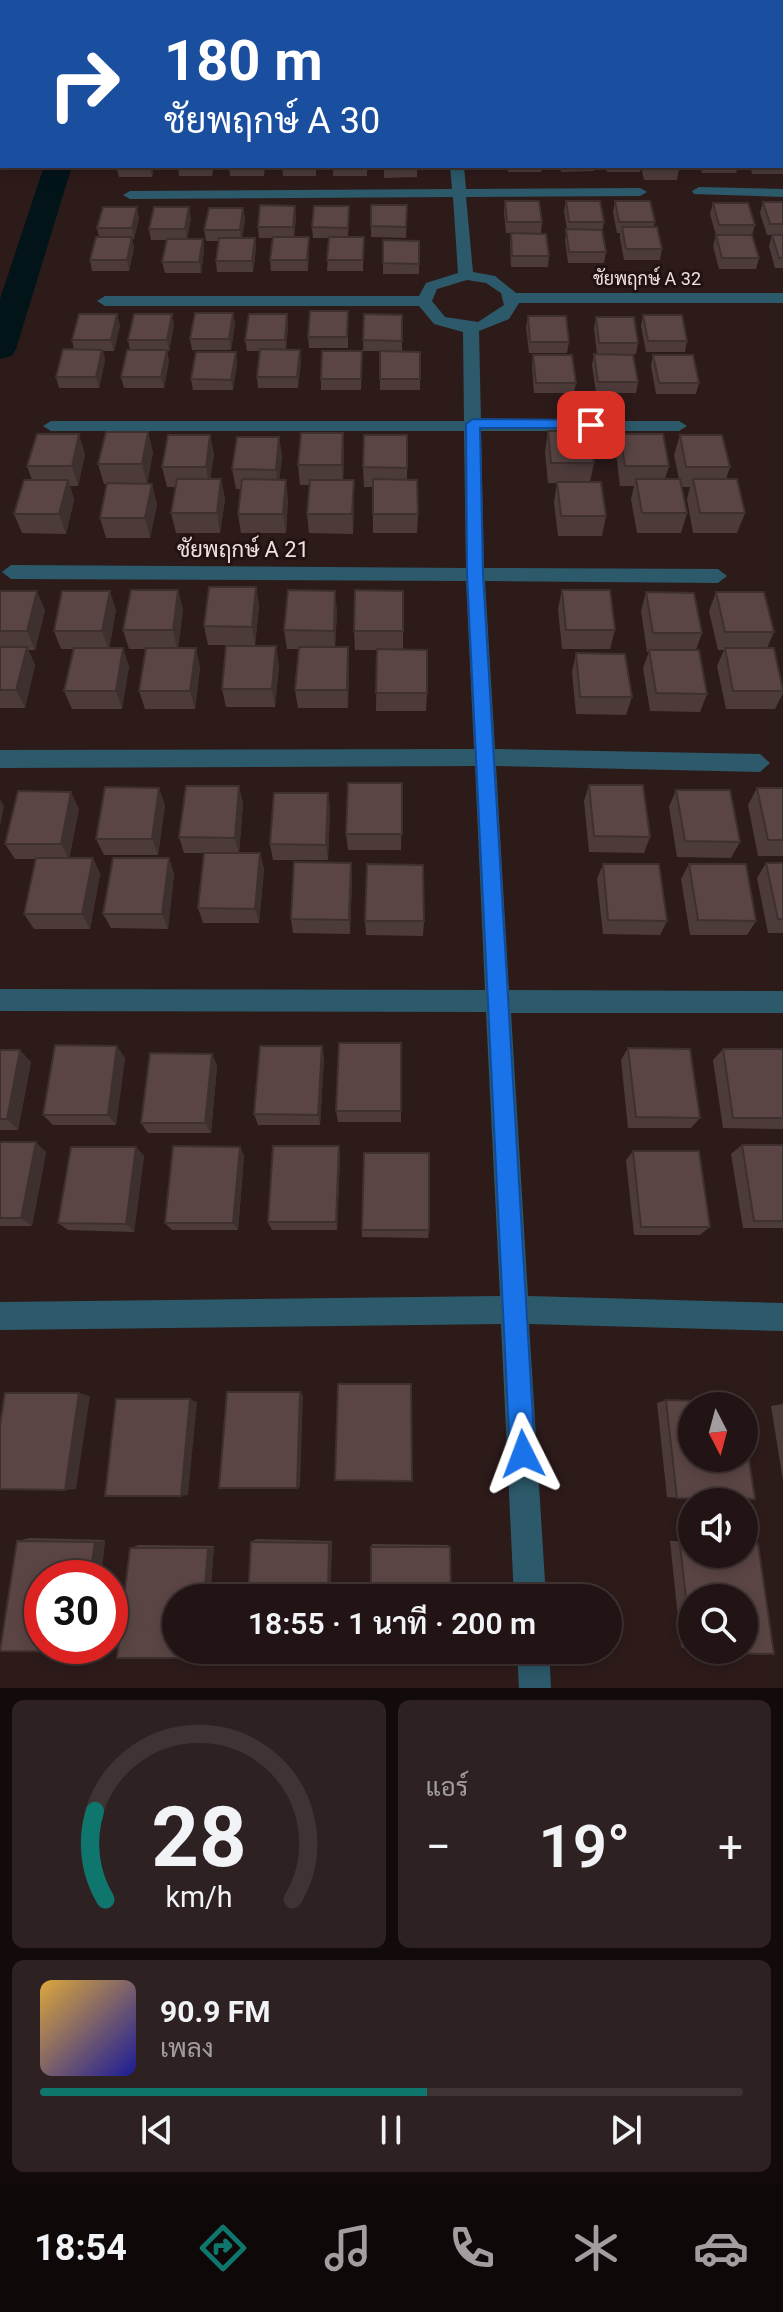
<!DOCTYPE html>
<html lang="th">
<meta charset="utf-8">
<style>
:root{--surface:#221414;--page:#2e2122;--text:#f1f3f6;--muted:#a29ea0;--line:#3f3334;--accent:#0f766e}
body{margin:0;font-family:Roboto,Sarabun,sans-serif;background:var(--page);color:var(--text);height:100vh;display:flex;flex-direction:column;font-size:30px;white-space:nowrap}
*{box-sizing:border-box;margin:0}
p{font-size:26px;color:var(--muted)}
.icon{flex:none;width:44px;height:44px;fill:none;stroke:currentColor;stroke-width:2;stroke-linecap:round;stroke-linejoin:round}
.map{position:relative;height:1688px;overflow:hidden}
.sheet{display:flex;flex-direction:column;gap:12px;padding:12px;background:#130b0b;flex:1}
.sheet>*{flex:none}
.hud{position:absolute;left:0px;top:0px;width:784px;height:168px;box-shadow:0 4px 12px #0003,0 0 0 2px var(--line);background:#1a4fa0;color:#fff;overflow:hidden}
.needle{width:52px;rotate:174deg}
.buttons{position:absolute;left:678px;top:1392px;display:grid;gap:16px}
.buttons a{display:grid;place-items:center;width:80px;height:80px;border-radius:50%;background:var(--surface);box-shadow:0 4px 12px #0003,0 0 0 2px var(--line);font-size:40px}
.speed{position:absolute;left:24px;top:1560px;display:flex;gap:16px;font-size:40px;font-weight:700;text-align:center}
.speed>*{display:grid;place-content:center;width:104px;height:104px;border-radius:50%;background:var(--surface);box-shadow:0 4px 12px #0003,0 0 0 2px var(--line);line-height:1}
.speed .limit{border:12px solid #d22;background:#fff;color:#111}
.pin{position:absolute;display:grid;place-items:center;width:68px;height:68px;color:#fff;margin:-34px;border-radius:16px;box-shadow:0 4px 12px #0006}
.me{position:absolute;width:88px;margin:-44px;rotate:357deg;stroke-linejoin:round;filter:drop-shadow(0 0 6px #0008)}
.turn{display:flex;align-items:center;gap:28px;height:168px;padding:0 32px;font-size:36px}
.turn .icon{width:104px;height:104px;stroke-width:2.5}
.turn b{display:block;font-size:56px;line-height:68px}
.big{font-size:60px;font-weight:600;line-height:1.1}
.sheet .card{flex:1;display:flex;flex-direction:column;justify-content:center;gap:12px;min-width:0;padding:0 28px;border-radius:12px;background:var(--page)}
.sheet .dial{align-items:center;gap:0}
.dial svg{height:208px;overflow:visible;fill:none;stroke:var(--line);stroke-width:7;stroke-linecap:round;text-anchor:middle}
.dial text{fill:var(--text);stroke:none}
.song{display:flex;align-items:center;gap:24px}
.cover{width:96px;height:96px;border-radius:12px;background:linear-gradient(135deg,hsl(40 70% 55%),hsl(240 70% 35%))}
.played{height:8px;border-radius:4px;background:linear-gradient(90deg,var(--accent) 55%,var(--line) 55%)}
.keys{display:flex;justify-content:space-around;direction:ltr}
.heat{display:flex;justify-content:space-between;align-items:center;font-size:44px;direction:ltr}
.sheet .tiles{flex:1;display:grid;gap:12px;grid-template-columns:1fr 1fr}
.card:last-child{grid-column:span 2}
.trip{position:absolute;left:162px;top:1584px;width:460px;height:80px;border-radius:40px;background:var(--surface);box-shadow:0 4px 12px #0003,0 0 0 2px var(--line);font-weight:600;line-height:80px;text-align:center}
.tab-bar{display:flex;height:128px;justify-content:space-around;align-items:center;background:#0e0808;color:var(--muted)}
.tab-bar .icon{width:56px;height:56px}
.tab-bar .selected{color:var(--accent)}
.tab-bar b{font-size:36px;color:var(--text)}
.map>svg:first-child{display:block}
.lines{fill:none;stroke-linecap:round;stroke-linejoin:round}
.canal{fill:#031419;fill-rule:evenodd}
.minor{fill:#2c5a6a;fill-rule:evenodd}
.wall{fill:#4d3b3a}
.shaded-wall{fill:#3f3030}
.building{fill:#5a4544;stroke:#3f3030;stroke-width:2;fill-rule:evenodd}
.route{fill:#1a73e8;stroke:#114b97;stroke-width:2}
.labels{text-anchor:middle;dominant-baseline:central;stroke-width:6;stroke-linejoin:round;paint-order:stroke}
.far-street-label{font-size:18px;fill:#efe1e1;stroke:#231211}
.street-label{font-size:22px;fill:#efe1e1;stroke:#231211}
</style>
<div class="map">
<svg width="783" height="1688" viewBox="0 0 783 1688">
<rect width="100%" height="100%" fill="#2d1b1a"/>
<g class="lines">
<path class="canal" d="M99 0H123L98 2Z
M44 166H72L16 349 12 356 0 359V299Z"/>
<path class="minor" d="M166 0H178L165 2Z
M433 0H445V2H433Z
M782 36H783V44H782Z
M782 106H783V114H782Z
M450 166H464L466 189 640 188 647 192 640 196 466 197 473 272 495 276 516 293H783V303H519L509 319 479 331 481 421H679L687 426 679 431H481L484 568 718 569 727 576 718 583 485 581 495 749 760 754 770 763 760 772 496 766 509 990 783 991V1013H511L528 1296 783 1303V1331L529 1324 546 1598H514L501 1324 0 1330V1302L500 1296 486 1012 0 1011V989L485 990 475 766 0 768V750L474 749 466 581 11 579 2 572 11 565 466 568 464 431H51L43 426 51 421H464L463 332 434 324 419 306H105L97 301 105 296H419L426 283 458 273 453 197 130 199 123 195 130 191 452 189ZM467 280 486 283 501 293 504 305 478 322 445 317 432 301 437 289Z
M699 187 783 189V197L694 194 692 191Z
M517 1650H549L551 1688H519Z"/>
</g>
<path class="wall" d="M191 0H221L220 2H191Z
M326 0H355V2H360H327Z
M387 0H415V2H387Z
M466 0H495V2H466Z
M509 0H539L538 2H509Z
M553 0H583V2H553Z
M591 0H622L621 2H591Z
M752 0H783V23L782 2H753Z
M782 144 783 174H752L750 166H782Z
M116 166H154L152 177H119Z
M178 166H214L212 176H179Z
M229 166H265L264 176H230Z
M282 166H316V176H283Z
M333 166H367V176H333Z
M384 166H417V177L384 178Z
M507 166H541V172H508Z
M560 166H595L594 171 561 172Z
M605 166H679V169L677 180H644L641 167 640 172H607Z
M700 166H738L736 173H702Z
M505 201 542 222 541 233H506L504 212Z
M566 201 604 222 602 232 606 252 604 263H568L565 240 567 229 564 211Z
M615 201 655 222 653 227 662 249 660 260H624L620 238V233H617L613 212Z
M763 202H783V235H767L760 213Z
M713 203 755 225 752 235 759 258 756 269H719L713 246 716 235 710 214Z
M371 205H407L406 238 371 237Z
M243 208 245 219 242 238H255L256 249 253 272H217L216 261 219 241H206L204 230Z
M296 217 294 237 309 248 308 271H271L270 260 273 238H259L258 227Z
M349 217 348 237H364L363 271H327L329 238H313L312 227Z
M139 218 134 239H132L134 248 129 271H92L90 260 99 237 97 228Z
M191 218 187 239H203L204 250 201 273H165L162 262 167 240H151L149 229Z
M511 233 549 256 548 267H511L510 244Z
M772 235H783V268H775L769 246Z
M383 240 419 241V274H383Z
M233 313 235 324 231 350H192L190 339Z
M287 314 288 325 286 350 301 361 298 388H258L257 377 260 351H247L245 340Z
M364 314 402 315V351L420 352V390H380V351H363Z
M643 315 687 341 685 352H646L641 326Z
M528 316 569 342 567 353H529L526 327Z
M596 317 638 343 636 354H597L594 328Z
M348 322V348H309L308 337Z
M120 325 114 351H103L105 360 99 388H59L56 377 74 349 72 340Z
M174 325 169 351H167L169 361 164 388H124L121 377 130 350 128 340Z
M236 352 237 363 233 390H193L191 379Z
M594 354 638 382 636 393H596L592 365Z
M533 355 576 383 574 393H534L532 366Z
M653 355 699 383 696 394H656L651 366Z
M362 362 361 390H321V379Z
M548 431 594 463 590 482 606 516 602 536H558L554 502 557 483H548L545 452Z
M620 434 669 466 665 479H679L674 455 680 435 730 467 726 479 745 513 737 533H693L687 499 690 487H682L687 513 681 533H637L631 499 634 486H620L616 454Z
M210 435 214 455 210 479H221L225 499 220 533H176L171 513 176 487H167L162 467Z
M407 435V480L418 514 417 533H373V487H364L363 467Z
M279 437 282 457 279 480 288 499 286 533H241L238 514 241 489H236L232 469Z
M153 452 147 484 157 504 150 538H106L100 518 107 484H104L98 464Z
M344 453 343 480H354V500L353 534 309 533 307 514 309 485H300L298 465Z
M85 454 78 486H70L74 500 66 534 22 533 14 514 32 480 27 466Z
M256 587 259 606 255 645H208L204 626Z
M562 590 615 630 610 649H562L558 609Z
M0 591 45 610 35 650H28L35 665 25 708H0Z
M403 591V649L427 693 426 711H376L377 650H355L354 631Z
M646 592 702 633 696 650 707 694 700 712 650 711 643 668 649 652H647L641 611Z
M716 592 774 632 767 648 783 686V693L775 709H726L717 666 724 650H718L709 611Z
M183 609 178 648 200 667 195 709H145L139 691 146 649H129L123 630Z
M116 610 109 648 129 666 122 709H72L64 691 73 649H61L54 631Z
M337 610 335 647H348L349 666 348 708H298L295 690 299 649H287L284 630Z
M576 653 632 697 626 715 576 714 572 672Z
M279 665 275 707H226L222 689Z
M402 783 401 850H348L346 834Z
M589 785 650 837 644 853 589 852 584 801Z
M757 788H783V856H758L748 805Z
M676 790 740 842 731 858 677 857 669 807Z
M328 793 330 809 328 860H273L270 844Z
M243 803 239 853H260L264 869 259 923H203L198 908 204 853H184L179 837Z
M165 805 158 855H104L96 839Z
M79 809 69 858H93L100 874 90 929H34L24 914 36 859H15L5 844Z
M169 858 174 874 168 929 111 928 103 914Z
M351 863 352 878 350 934 293 933 291 919Z
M766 863H783V933H768L757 878Z
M603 864 667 921 660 935 603 934 597 879Z
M689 864 756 921 747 935H690L681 879Z
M365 921H424L423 936 366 935Z
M401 1043V1122H338L336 1111Z
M322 1046 324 1058 320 1125H258L254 1114Z
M628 1048 700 1118 691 1128H628L621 1060Z
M723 1049H783V1129L723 1128 713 1060Z
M0 1050 31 1062 18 1130H0Z
M212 1054 217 1066 211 1133H148L141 1123Z
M125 1058 116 1125H53L43 1115Z
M0 1142 46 1152 32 1226H0Z
M742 1145H783V1228H743L731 1154Z
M136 1147 144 1156 134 1232 68 1230 58 1223Z
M240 1147 244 1156 238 1230H172L165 1223Z
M633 1151 710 1227 700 1235H634L626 1160Z
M340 1156 337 1230H272L268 1222Z
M362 1230H429L428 1238 362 1237Z
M666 1400 677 1498 667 1497 657 1403Z
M783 1404V1481L771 1406Z
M30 1538 105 1540 101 1578 17 1541Z
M256 1539 332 1541 330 1598H248L251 1542Z
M670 1541H692V1554H744V1542L758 1544 692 1653 681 1647Z
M372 1544 448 1545 450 1547H371Z
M139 1545 214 1546 210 1598H176V1650H206L198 1658H117L130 1548Z"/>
<path class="shaded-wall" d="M150 166H154L152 177Z
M295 206 296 217 294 238 293 227Z
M137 207 139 218 134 239 132 228Z
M189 207 191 218 187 240 185 229Z
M243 208 245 219 241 241 240 230Z
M132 237 134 248 129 271 127 260Z
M309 237V248L308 271 307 260Z
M255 238 256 249 253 272 252 261Z
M203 239 204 250 201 273 199 262Z
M233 313 235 324 231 350 229 339Z
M117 314 120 325 114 351 111 340Z
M172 314 174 325 169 351 167 340Z
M287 314 288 325 286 351 285 340Z
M102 350 105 360 99 388 96 377Z
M167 350 169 361 164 388 161 377Z
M300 350 301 361 298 388 297 377Z
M236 352 237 363 233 390 231 380Z
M148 432 153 452 147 484 142 464Z
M343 433 344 453 343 485 342 465Z
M79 434 85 454 78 486 72 466Z
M210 435 214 455 209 487 206 467Z
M279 437 282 457 278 490 276 470Z
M221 479 225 499 220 533 217 513Z
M68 480 74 500 66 534 59 514Z
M286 480 288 499 286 533 283 514Z
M354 480V500L353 534 352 514Z
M152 484 157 504 150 538 145 518Z
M256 587 259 606 255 645 252 627Z
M178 590 183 609 177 649 173 630Z
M37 591 45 610 35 650 27 631Z
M110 591 116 610 109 650 102 631Z
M335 591 337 610 335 650 334 631Z
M276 646 279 665 275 707 272 689Z
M27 647 35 665 25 708 16 690Z
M348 647 349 666 348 708 347 690Z
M123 648 129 666 122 709 116 691Z
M196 648 200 667 195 709 190 691Z
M239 786 243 803 239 854 235 838Z
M159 788 165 805 158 855 152 839Z
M71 792 79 809 69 860 61 844Z
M328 793 330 809 328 860 326 845Z
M0 799 4 806 0 826Z
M260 853 264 869 259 923 255 909Z
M93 858 100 874 90 929 82 914Z
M169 858 174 874 168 929 162 914Z
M351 863 352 878 350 934 349 920Z
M117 1046 125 1058 116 1125 108 1115Z
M322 1046 324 1058 320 1125 318 1115Z
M20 1050 31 1062 18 1130 7 1119Z
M212 1054 217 1066 211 1133 205 1123Z
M36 1142 46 1152 32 1226 21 1218Z
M339 1146 340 1156 337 1230 336 1222Z
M136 1147 144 1156 134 1232 126 1224Z
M240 1147 244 1156 238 1230 233 1223Z
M300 1392 303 1395 300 1487 297 1488Z
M79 1393 90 1396 76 1489 65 1490Z
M190 1399 197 1402 188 1495 181 1496Z
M105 1540 101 1578H90L95 1542Z
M332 1541 330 1598H328L329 1543Z
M214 1546 210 1598H204L208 1548Z
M82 1646H91L81 1652Z
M199 1650H206L198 1658Z"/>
<path class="building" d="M676 0H704L705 2H677Z
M717 0H745L746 2H717Z
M759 0H783V13L782 2H760Z
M240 1H268L240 2Z
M289 1H317V2H288Z
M384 166H417V167H384Z
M645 166H679V169H646Z
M505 201H539L542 222H507Z
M566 201H600L604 222H569Z
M615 201H650L655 222H619Z
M763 202H783V224H770Z
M713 203H748L755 225H719Z
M260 205 295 206 293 227H258Z
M371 205H407L406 227 371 226Z
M314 206H349L348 228 312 227Z
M103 207H137L132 228H97Z
M154 207H189L185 229H149Z
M209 208H243L240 230H204Z
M622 227H657L662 249H626Z
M566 229 602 230 606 252H569Z
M511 233 546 234 549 256H512Z
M716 235H752L759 258H722Z
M772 235H783V258H779Z
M96 237H132L127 260H90Z
M273 237H309L307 260H270Z
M329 237H364L363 260H327Z
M219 238H255L252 261H216Z
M167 239H203L199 262H162Z
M383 240 419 241V264L383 263Z
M310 311H348L347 337H308Z
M195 313H233L229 339H190Z
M79 314H117L111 340H72Z
M134 314H172L167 340H128Z
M249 314H287L285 340H245Z
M364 314 402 315V341L363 340Z
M643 315H682L687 341H648Z
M528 316H566L569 342H530Z
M596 317H634L638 343H599Z
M63 349 102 350 96 377H56Z
M260 349 300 350 297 377H257Z
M127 350H167L161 377H121Z
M322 351H362L361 379H321Z
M380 351 420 352V379H380Z
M196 352H236L231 380 191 379Z
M594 354 633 355 638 382H598Z
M533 355H572L576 383H536Z
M653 355H693L699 383H659Z
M548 431H590L594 463H551Z
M106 432H148L142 464H98Z
M301 433H343L342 465H298Z
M37 434H79L72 466H27Z
M620 434H663L669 466H625Z
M168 435H210L206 467H162Z
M364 435H407V468L363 467Z
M680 435H722L730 467H686Z
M237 437H279L276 470 232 469Z
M177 479H221L217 513H171Z
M242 479 286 480 283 514H238Z
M373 479 417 480 418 514H373Z
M636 479H680L687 513H642Z
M693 479H737L745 513H700Z
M24 480H68L59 514H14Z
M310 480H354L352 514H307Z
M557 482H601L606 516H561Z
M107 483 152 484 145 518H100Z
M209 587H256L252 627 204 626Z
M131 590H178L173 630H123Z
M288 590 335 591 334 631 284 630Z
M355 590 403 591V631H354Z
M562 590H610L615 630H566Z
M0 591H37L27 631H0Z
M62 591H110L102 631H54Z
M646 592 694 593 702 633H653Z
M716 592H764L774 632H725Z
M226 646H276L272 689H222Z
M0 647H27L16 690H0Z
M299 647H348L347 690H295Z
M74 648H123L116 691H64Z
M146 648H196L190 691H139Z
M725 648H774L783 691H733Z
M377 649 427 650V693H376Z
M649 650H699L707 694 656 693Z
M576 653 625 654 632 697H580Z
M348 783H402V834H346Z
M589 785H643L650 837 594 836Z
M186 786H239L235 838 179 837Z
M105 787 159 788 152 839H96Z
M757 788H783V840H768Z
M676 790H730L740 842 685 841Z
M18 791 71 792 61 844H5Z
M274 793H328L326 845 270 844Z
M204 853H260L255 909 198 908Z
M36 858H93L82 914H24Z
M113 858H169L162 914H103Z
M294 862 351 863 349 920 291 919Z
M766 863H783V919H778Z
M367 864 423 865 424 921H365Z
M603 864H659L667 921 608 920Z
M689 864H746L756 921 698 920Z
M339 1043H401V1111H336Z
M55 1045 117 1046 108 1115H43Z
M260 1046H322L318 1115 254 1114Z
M628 1048 690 1049 700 1118 636 1117Z
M723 1049H783V1118H733Z
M0 1050H20L7 1119H0Z
M150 1053 212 1054 205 1123H141Z
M0 1142H36L21 1218H0Z
M742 1145H783V1221H754Z
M173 1146 240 1147 233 1223H165Z
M273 1146H339L336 1222H268Z
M71 1147H136L126 1224 58 1223Z
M633 1151H699L710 1227H641Z
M364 1153H429V1230H362Z
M338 1384H411L412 1481 335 1480Z
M227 1392H300L297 1488H219Z
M5 1393H79L65 1490 0 1489V1425Z
M116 1399H190L181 1496H105Z
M666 1400 740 1402 741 1406H692V1458H744V1428L755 1499 677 1498Z
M17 1541 95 1542 90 1578H42V1646H82L81 1652 0 1651Z
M251 1542 329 1543 328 1598H248Z
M680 1544H692V1554H744V1544H758L774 1654 692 1653ZM692 1598H744V1650H692Z
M371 1547H450L451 1598H371Z
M130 1548H208L204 1598H176V1650H199L198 1658H117Z
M244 1650H326V1653L244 1651Z
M370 1650H452V1657H370Z"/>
<path class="route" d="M591 420 598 425 596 428H480L483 574 535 1454 531 1463 523 1466 514 1463 510 1454 467 574 466 424 473 419Z"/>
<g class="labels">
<g class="far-street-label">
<text x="647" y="278">ชัยพฤกษ์ A 32</text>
</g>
<g class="street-label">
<text x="243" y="549">ชัยพฤกษ์ A 21</text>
</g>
</g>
</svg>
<div class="buttons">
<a><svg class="needle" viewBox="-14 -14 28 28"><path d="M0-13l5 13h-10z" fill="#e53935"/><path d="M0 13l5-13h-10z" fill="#a29ea0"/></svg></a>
<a><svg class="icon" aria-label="sound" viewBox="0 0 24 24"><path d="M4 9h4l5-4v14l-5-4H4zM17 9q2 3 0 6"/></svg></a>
<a><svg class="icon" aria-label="search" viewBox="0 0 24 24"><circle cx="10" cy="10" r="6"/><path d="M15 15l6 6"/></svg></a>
</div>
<div class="speed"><div class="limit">30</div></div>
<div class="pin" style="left:591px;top:425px;background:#d93025"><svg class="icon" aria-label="arrive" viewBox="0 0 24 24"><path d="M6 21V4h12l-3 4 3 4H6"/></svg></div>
<svg class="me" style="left:523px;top:1454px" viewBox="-20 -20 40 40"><path d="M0-17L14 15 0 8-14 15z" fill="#1a73e8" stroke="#fff" stroke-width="4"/></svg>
<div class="trip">18:55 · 1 นาที · 200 m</div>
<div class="hud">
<div class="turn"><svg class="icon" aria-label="right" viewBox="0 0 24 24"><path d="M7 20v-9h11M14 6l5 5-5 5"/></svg><div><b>180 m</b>ชัยพฤกษ์ A 30</div></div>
</div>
</div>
<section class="sheet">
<div class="tiles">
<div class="card dial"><svg viewBox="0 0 100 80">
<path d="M14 69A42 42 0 1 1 86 69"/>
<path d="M14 69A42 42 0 0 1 10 35" stroke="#0f766e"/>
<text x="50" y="56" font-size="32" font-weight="700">28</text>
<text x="50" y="72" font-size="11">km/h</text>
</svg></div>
<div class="card"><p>แอร์</p>
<div class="heat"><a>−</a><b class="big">19°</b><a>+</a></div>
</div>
<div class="card">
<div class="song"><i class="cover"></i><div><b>90.9 FM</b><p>เพลง</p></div></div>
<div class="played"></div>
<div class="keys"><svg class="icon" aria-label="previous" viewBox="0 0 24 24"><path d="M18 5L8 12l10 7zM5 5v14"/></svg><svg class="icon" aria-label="pause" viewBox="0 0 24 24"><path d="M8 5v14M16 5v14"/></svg><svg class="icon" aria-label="next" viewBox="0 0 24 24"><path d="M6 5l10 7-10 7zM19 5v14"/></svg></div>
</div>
</div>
</section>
<nav class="tab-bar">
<b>18:54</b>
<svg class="icon selected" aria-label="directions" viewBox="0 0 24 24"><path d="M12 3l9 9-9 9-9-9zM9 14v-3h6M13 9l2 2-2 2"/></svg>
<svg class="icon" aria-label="music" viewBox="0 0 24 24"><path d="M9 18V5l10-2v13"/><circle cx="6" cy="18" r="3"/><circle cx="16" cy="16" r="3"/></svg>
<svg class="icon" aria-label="phone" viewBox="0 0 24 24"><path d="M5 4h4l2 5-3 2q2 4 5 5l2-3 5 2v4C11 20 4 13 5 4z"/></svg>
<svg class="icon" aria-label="climate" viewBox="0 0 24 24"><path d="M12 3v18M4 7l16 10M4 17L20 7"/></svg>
<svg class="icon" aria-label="car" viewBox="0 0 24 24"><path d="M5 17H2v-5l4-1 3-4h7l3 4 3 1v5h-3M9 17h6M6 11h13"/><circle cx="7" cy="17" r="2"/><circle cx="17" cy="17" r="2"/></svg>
</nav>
